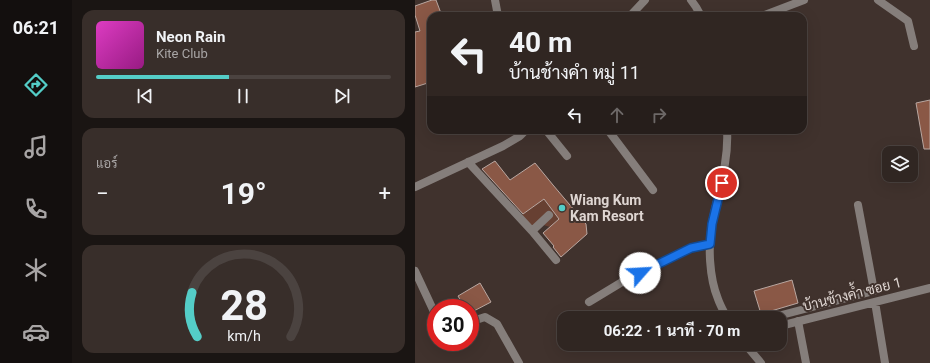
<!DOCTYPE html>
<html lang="th">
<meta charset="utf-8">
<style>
:root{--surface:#302622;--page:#382e2a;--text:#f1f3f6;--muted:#a8a5a5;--line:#4b4340;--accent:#54cdc7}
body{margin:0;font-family:Roboto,Sarabun,sans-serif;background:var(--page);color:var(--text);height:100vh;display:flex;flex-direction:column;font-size:15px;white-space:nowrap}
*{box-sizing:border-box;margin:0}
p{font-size:13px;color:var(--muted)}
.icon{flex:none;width:22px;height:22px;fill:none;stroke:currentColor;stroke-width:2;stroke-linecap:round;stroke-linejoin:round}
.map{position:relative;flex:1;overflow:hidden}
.side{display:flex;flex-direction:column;gap:10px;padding:10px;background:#1a1513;width:343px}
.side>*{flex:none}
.top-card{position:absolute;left:12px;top:12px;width:380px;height:122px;border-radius:12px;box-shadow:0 4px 16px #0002,0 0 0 1px var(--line);background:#302622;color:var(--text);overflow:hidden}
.buttons{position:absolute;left:467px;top:146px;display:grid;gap:8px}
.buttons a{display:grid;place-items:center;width:36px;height:36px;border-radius:8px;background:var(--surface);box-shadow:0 4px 16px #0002,0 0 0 1px var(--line);font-size:20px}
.speed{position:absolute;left:12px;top:299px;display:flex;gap:8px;font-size:20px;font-weight:700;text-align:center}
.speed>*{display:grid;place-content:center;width:52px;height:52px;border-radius:50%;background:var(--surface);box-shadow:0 4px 16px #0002,0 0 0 1px var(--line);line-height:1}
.speed .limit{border:6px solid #d22;background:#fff;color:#111}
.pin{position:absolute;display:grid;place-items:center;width:34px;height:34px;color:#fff;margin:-17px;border:2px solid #fff;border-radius:50%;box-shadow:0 1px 4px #0007}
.me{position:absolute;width:44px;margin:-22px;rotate:64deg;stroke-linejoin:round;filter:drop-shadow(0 0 3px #0008)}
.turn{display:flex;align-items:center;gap:14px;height:84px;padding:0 16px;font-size:18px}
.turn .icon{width:52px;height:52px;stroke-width:2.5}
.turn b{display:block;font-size:28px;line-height:34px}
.lanes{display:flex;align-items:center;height:38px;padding:0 16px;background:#0003;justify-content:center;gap:20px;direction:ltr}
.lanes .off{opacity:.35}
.big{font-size:30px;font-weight:700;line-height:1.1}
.side .card{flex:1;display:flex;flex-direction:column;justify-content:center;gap:6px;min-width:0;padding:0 14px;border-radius:12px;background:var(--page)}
.side .dial{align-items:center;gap:0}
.dial svg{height:104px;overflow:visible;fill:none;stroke:var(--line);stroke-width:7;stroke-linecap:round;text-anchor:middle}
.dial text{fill:var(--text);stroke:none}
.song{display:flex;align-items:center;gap:12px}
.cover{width:48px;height:48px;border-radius:6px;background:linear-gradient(135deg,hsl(310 70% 55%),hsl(310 70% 35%))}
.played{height:4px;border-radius:2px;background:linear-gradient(90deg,var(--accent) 45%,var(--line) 45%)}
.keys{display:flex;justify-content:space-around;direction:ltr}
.heat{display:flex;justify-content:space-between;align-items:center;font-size:22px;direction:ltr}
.trip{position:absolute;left:142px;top:311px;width:230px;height:40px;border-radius:12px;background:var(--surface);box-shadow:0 4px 16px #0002,0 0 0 1px var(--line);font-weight:700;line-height:40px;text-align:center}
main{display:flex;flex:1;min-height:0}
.dock{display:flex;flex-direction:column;width:72px;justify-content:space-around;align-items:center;background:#130f0e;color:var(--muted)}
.dock .icon{width:28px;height:28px}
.dock .selected{color:var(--accent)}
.dock b{font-size:18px;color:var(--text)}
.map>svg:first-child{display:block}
.green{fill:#674032}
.building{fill:#8a5846;stroke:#b9a7a1}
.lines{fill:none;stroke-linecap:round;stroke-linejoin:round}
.service{stroke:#857e7b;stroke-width:8}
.minor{stroke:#857e7b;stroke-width:8}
.route-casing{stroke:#114b97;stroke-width:10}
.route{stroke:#1a73e8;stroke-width:7}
.poi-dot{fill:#54cdc7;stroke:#40322d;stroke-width:1.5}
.labels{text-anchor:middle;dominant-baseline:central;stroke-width:4;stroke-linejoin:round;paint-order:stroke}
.poi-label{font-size:14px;font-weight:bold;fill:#dfd6d2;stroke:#40322d;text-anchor:start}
.street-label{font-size:14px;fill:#dfd6d2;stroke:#40322d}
</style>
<main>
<nav class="dock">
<b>06:21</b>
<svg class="icon selected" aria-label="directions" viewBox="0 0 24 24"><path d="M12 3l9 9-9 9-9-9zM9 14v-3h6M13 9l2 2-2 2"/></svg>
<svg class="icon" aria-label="music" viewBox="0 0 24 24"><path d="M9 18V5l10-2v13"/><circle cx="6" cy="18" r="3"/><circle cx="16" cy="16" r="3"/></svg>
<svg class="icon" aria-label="phone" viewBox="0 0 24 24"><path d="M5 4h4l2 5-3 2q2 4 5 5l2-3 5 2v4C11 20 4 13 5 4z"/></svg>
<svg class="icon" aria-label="climate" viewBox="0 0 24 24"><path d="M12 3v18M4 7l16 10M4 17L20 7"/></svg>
<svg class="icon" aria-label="car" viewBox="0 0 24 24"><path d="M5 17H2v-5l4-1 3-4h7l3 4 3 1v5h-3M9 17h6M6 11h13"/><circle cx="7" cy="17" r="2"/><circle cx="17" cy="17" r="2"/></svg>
</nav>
<section class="side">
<div class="card">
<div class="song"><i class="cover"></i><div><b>Neon Rain</b><p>Kite Club</p></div></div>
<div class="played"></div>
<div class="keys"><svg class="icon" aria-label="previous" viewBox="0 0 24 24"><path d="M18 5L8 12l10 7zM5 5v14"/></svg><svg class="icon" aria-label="pause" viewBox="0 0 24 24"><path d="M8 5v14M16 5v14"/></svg><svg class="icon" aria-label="next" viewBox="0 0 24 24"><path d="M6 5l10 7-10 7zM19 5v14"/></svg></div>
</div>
<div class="card"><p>แอร์</p>
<div class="heat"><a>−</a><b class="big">19°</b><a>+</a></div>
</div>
<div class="card dial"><svg viewBox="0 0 100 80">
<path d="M14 69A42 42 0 1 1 86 69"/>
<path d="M14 69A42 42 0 0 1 10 35" stroke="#54cdc7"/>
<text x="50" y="56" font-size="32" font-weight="700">28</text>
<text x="50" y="72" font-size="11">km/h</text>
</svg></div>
</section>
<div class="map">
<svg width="515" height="363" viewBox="0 0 515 363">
<rect width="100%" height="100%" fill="#40322d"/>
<path class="green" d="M129 199 144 219 135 227 125 224 117 231 104 217Z"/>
<path class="building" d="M17 0H21L27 16H16V82L0 87V32L5 31 0 15V6Z
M515 100V149H509L501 103Z
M80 161 95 180 120 163 138 185 171 224 172 234 146 257 138 247 139 246 128 233 144 219 129 199 108 214 67 169Z
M377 280 383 303 346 314 339 291Z
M65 283 76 302 55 313V308H50L43 296Z"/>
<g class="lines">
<path class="service" d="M463 0 493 21 499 46"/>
<path class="minor" d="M80 0 83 16
M276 0 281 7 286 16
M215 16 230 0
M347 16 389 0
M131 130 152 156
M193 130 238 190
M53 162 117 231 141 260
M0 187 88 146 105 136 111 130
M117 231 134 215
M0 271 21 316
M174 302 212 279 276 248 295 244
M460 302 470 363
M312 318C309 312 305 305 303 299 294 277 293 246 297 223 303 192 314 162 312 130
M355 318 459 291 443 205
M383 321 391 363
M55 322 70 317 82 324 104 363
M365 326 515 288
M330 344 346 363"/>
</g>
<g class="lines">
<g class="route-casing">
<path id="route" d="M225 273 276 248 295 244 297 224 307 183"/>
</g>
<use href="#route" class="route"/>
</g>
<circle class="poi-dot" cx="147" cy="208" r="4"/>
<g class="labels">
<g class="poi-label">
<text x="155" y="200">Wiang Kum<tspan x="155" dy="16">Kam Resort</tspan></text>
</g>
<g class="street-label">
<text transform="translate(437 294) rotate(-14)">บ้านช้างค้ำ ซอย 1</text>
</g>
</g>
</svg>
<div class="buttons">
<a><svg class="icon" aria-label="layers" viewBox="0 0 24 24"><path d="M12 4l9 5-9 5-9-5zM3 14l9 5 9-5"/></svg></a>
</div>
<div class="speed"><div class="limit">30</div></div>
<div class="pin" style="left:307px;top:183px;background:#d93025"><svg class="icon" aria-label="arrive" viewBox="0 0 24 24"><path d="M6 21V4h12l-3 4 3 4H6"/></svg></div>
<svg class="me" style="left:225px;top:273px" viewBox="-20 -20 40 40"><circle r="19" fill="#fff"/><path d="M0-13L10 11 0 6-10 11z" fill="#1a73e8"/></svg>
<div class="trip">06:22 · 1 นาที · 70 m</div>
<div class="top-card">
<div class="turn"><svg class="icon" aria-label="left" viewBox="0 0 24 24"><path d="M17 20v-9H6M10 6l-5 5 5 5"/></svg><div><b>40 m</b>บ้านช้างคำ หมู่ 11</div></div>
<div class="lanes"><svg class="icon" aria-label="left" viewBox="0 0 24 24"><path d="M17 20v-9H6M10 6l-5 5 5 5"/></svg><svg class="icon off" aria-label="ahead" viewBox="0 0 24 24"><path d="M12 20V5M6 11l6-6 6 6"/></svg><svg class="icon off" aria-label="right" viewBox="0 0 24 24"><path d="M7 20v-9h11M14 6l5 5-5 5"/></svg></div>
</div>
</div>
</main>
